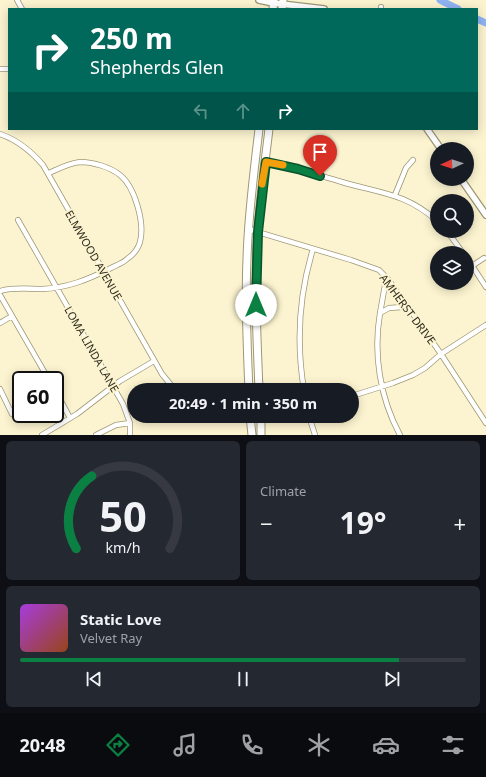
<!DOCTYPE html>
<meta charset="utf-8">
<style>
:root{--surface:#171b24;--page:#242831;--text:#f1f3f6;--muted:#9ea1a6;--line:#363941;--accent:#0b8043}
body{margin:0;font-family:"Noto Sans",sans-serif;background:var(--page);color:var(--text);height:100vh;display:flex;flex-direction:column;font-size:15px;white-space:nowrap}
*{box-sizing:border-box;margin:0}
p{font-size:13px;color:var(--muted)}
.icon{flex:none;width:22px;height:22px;fill:none;stroke:currentColor;stroke-width:2;stroke-linecap:round;stroke-linejoin:round}
.map{position:relative;height:435px;overflow:hidden}
.drawer{display:flex;flex-direction:column;gap:6px;padding:6px;background:#0d0f14;flex:1}
.drawer>*{flex:none}
.hud{position:absolute;left:8px;top:8px;width:470px;height:122px;border-radius:0px;box-shadow:0 2px 10px #0003;background:#00695c;color:#fff;overflow:hidden}
.needle{width:26px;rotate:267deg}
.buttons{position:absolute;left:430px;top:142px;display:grid;gap:8px}
.buttons a{display:grid;place-items:center;width:44px;height:44px;border-radius:50%;background:var(--surface);box-shadow:0 2px 10px #0003;font-size:20px}
.speed{position:absolute;left:12px;top:371px;display:flex;gap:8px;font-size:20px;font-weight:700;text-align:center}
.speed>*{display:grid;place-content:center;width:52px;height:52px;border-radius:50%;background:var(--surface);box-shadow:0 2px 10px #0003;line-height:1}
.speed .limit{border:2px solid #111;border-radius:6px;background:#fff;color:#111}
.pin{position:absolute;display:grid;place-items:center;width:34px;height:34px;color:#fff;margin:-41px -17px;border-radius:50% 50% 50% 0;rotate:-45deg;box-shadow:0 0 4px #0007}
.pin .icon{rotate:45deg}
.me{position:absolute;width:44px;margin:-22px;rotate:0deg;stroke-linejoin:round;filter:drop-shadow(0 0 3px #0008)}
.turn{display:flex;align-items:center;gap:14px;height:84px;padding:0 16px;font-size:18px}
.turn .icon{width:52px;height:52px;stroke-width:2.5}
.turn b{display:block;font-size:28px;line-height:34px}
.lanes{display:flex;align-items:center;height:38px;padding:0 16px;background:#0003;justify-content:center;gap:20px;direction:ltr}
.lanes .off{opacity:.35}
.big{font-size:30px;font-weight:700;line-height:1.1}
.drawer .widget{flex:1;display:flex;flex-direction:column;justify-content:center;gap:6px;min-width:0;padding:0 14px;border-radius:6px;background:var(--page)}
.drawer .dial{align-items:center;gap:0}
.dial svg{height:104px;overflow:visible;fill:none;stroke:var(--line);stroke-width:7;stroke-linecap:round;text-anchor:middle}
.dial text{fill:var(--text);stroke:none}
.song{display:flex;align-items:center;gap:12px}
.cover{width:48px;height:48px;border-radius:6px;background:linear-gradient(135deg,hsl(280 70% 55%),hsl(20 70% 35%))}
.played{height:4px;border-radius:2px;background:linear-gradient(90deg,var(--accent) 85%,var(--line) 85%)}
.keys{display:flex;justify-content:space-around;direction:ltr}
.heat{display:flex;justify-content:space-between;align-items:center;font-size:22px;direction:ltr}
.drawer .tiles{flex:1;display:grid;gap:6px;grid-template-columns:1fr 1fr}
.widget:last-child{grid-column:span 2}
.trip{position:absolute;left:127px;top:383px;width:232px;height:40px;border-radius:20px;background:var(--surface);box-shadow:0 2px 10px #0003;font-weight:700;line-height:40px;text-align:center}
.tab-bar{display:flex;height:64px;justify-content:space-around;align-items:center;background:#090b0e;color:var(--muted)}
.tab-bar .icon{width:28px;height:28px}
.tab-bar .on{color:var(--accent)}
.tab-bar b{font-size:18px;color:var(--text)}
.map>svg:first-child{display:block}
.lines{fill:none;stroke-linecap:round;stroke-linejoin:round}
.river{stroke:#8fb3f2;stroke-width:7}
.minor-casing{stroke:#9e9775;stroke-width:6}
.tertiary-casing{stroke:#9e9775;stroke-width:8}
.primary-casing{stroke:#9e9775;stroke-width:9}
.minor{stroke:#fff;stroke-width:4.5}
.tertiary{stroke:#fff;stroke-width:5.5}
.primary{stroke:#fff;stroke-width:7}
.route-casing{stroke:#07532c;stroke-width:10}
.route{stroke:#0b8043;stroke-width:7}
.slow{stroke:#f59e0b;stroke-width:7}
.labels{text-anchor:middle;dominant-baseline:central;stroke-width:4;stroke-linejoin:round;paint-order:stroke}
.street-label{font-size:11px;fill:#2e2b1d;stroke:#fcf4d0}
</style>
<div class="map">
<svg width="486" height="435" viewBox="0 0 486 435">
<rect width="100%" height="100%" fill="#fcf4d0"/>
<g class="lines">
<path class="river" d="M440 0 458 9
M477 19 486 23"/>
<g class="minor-casing">
<path id="minor" d="M17 0 22 9
M381 7V9
M0 69H9
M0 134C18 140 31 151 43 165L162 374 175 390
M266 162C292 166 317 175 342 182 379 193 406 193 437 221
M395 195 406 168 413 160
M18 220 123 404 130 423V435
M248 229 351 260 379 270 388 279 401 297 441 354 486 423
M447 231 463 253
M467 258 486 287
M472 266 484 258
M0 291C14 287 28 289 42 289 68 288 89 279 111 268 117 265 123 263 127 259 133 255 138 249 140 242 145 223 135 187 120 175 110 167 93 162 80 162 69 163 58 169 49 173
M0 295 49 380
M380 313 385 285 388 279
M0 323 12 316
M0 389 12 414 16 415 21 413
M55 390 70 418
M304 390C296 342 299 295 313 249
M352 396 393 383 413 375 425 368 441 354 486 325
M309 416 315 435
M42 435 77 414 120 381 154 361
M96 435 116 425 130 423
M400 435C380 398 373 354 380 313L389 308 403 307 406 304"/>
</g>
<g class="tertiary-casing">
<path id="tertiary" d="M259 0 273 3 324 9
M427 129 441 149
M461 179 486 215"/>
</g>
<g class="primary-casing">
<path id="primary" d="M273 9 274 0
M282 9 283 0
M249 390C247 346 245 303 247 259 248 216 254 172 259 129
M259 390C257 337 254 285 258 232 260 197 265 163 269 129
M250 416 252 435
M261 416V435"/>
</g>
<use href="#minor" class="minor"/>
<use href="#tertiary" class="tertiary"/>
<use href="#primary" class="primary"/>
</g>
<g class="lines">
<g class="route-casing">
<path id="route" d="M256 305 258 232 266 162 298 169 320 176"/>
</g>
<use href="#route" class="route"/>
<path class="slow" d="M262 184 266 162 283 165"/>
</g>
<g class="labels">
<g class="street-label">
<text transform="translate(94 255) rotate(60)">ELMWOOD AVENUE</text>
<text transform="translate(408 309) rotate(53)">AMHERST DRIVE</text>
<text transform="translate(92 349) rotate(60)">LOMA LINDA LANE</text>
</g>
</g>
</svg>
<div class="buttons">
<a><svg class="needle" viewBox="-14 -14 28 28"><path d="M0-13l5 13h-10z" fill="#e53935"/><path d="M0 13l5-13h-10z" fill="#9ea1a6"/></svg></a>
<a><svg class="icon" aria-label="search" viewBox="0 0 24 24"><circle cx="10" cy="10" r="6"/><path d="M15 15l6 6"/></svg></a>
<a><svg class="icon" aria-label="layers" viewBox="0 0 24 24"><path d="M12 4l9 5-9 5-9-5zM3 14l9 5 9-5"/></svg></a>
</div>
<div class="speed"><div class="limit">60</div></div>
<div class="pin" style="left:320px;top:176px;background:#d93025"><svg class="icon" aria-label="arrive" viewBox="0 0 24 24"><path d="M6 21V4h12l-3 4 3 4H6"/></svg></div>
<svg class="me" style="left:256px;top:305px" viewBox="-20 -20 40 40"><circle r="19" fill="#fff"/><path d="M0-13L10 11 0 6-10 11z" fill="#0b8043"/></svg>
<div class="trip">20:49 · 1 min · 350 m</div>
<div class="hud">
<div class="turn"><svg class="icon" aria-label="right" viewBox="0 0 24 24"><path d="M7 20v-9h11M14 6l5 5-5 5"/></svg><div><b>250 m</b>Shepherds Glen</div></div>
<div class="lanes"><svg class="icon off" aria-label="left" viewBox="0 0 24 24"><path d="M17 20v-9H6M10 6l-5 5 5 5"/></svg><svg class="icon off" aria-label="ahead" viewBox="0 0 24 24"><path d="M12 20V5M6 11l6-6 6 6"/></svg><svg class="icon" aria-label="right" viewBox="0 0 24 24"><path d="M7 20v-9h11M14 6l5 5-5 5"/></svg></div>
</div>
</div>
<section class="drawer">
<div class="tiles">
<div class="widget dial"><svg viewBox="0 0 100 80">
<path d="M14 69A42 42 0 1 1 86 69"/>
<path d="M14 69A42 42 0 0 1 26 13" stroke="#0b8043"/>
<text x="50" y="56" font-size="32" font-weight="700">50</text>
<text x="50" y="72" font-size="11">km/h</text>
</svg></div>
<div class="widget"><p>Climate</p>
<div class="heat"><a>−</a><b class="big">19°</b><a>+</a></div>
</div>
<div class="widget">
<div class="song"><i class="cover"></i><div><b>Static Love</b><p>Velvet Ray</p></div></div>
<div class="played"></div>
<div class="keys"><svg class="icon" aria-label="previous" viewBox="0 0 24 24"><path d="M18 5L8 12l10 7zM5 5v14"/></svg><svg class="icon" aria-label="pause" viewBox="0 0 24 24"><path d="M8 5v14M16 5v14"/></svg><svg class="icon" aria-label="next" viewBox="0 0 24 24"><path d="M6 5l10 7-10 7zM19 5v14"/></svg></div>
</div>
</div>
</section>
<nav class="tab-bar">
<b>20:48</b>
<svg class="icon on" aria-label="directions" viewBox="0 0 24 24"><path d="M12 3l9 9-9 9-9-9zM9 14v-3h6M13 9l2 2-2 2"/></svg>
<svg class="icon" aria-label="music" viewBox="0 0 24 24"><path d="M9 18V5l10-2v13"/><circle cx="6" cy="18" r="3"/><circle cx="16" cy="16" r="3"/></svg>
<svg class="icon" aria-label="phone" viewBox="0 0 24 24"><path d="M5 4h4l2 5-3 2q2 4 5 5l2-3 5 2v4C11 20 4 13 5 4z"/></svg>
<svg class="icon" aria-label="climate" viewBox="0 0 24 24"><path d="M12 3v18M4 7l16 10M4 17L20 7"/></svg>
<svg class="icon" aria-label="car" viewBox="0 0 24 24"><path d="M5 17H2v-5l4-1 3-4h7l3 4 3 1v5h-3M9 17h6M6 11h13"/><circle cx="7" cy="17" r="2"/><circle cx="17" cy="17" r="2"/></svg>
<svg class="icon" aria-label="filters" viewBox="0 0 24 24"><path d="M4 7h16M4 17h16"/><circle cx="9" cy="7" r="2"/><circle cx="15" cy="17" r="2"/></svg>
</nav>
